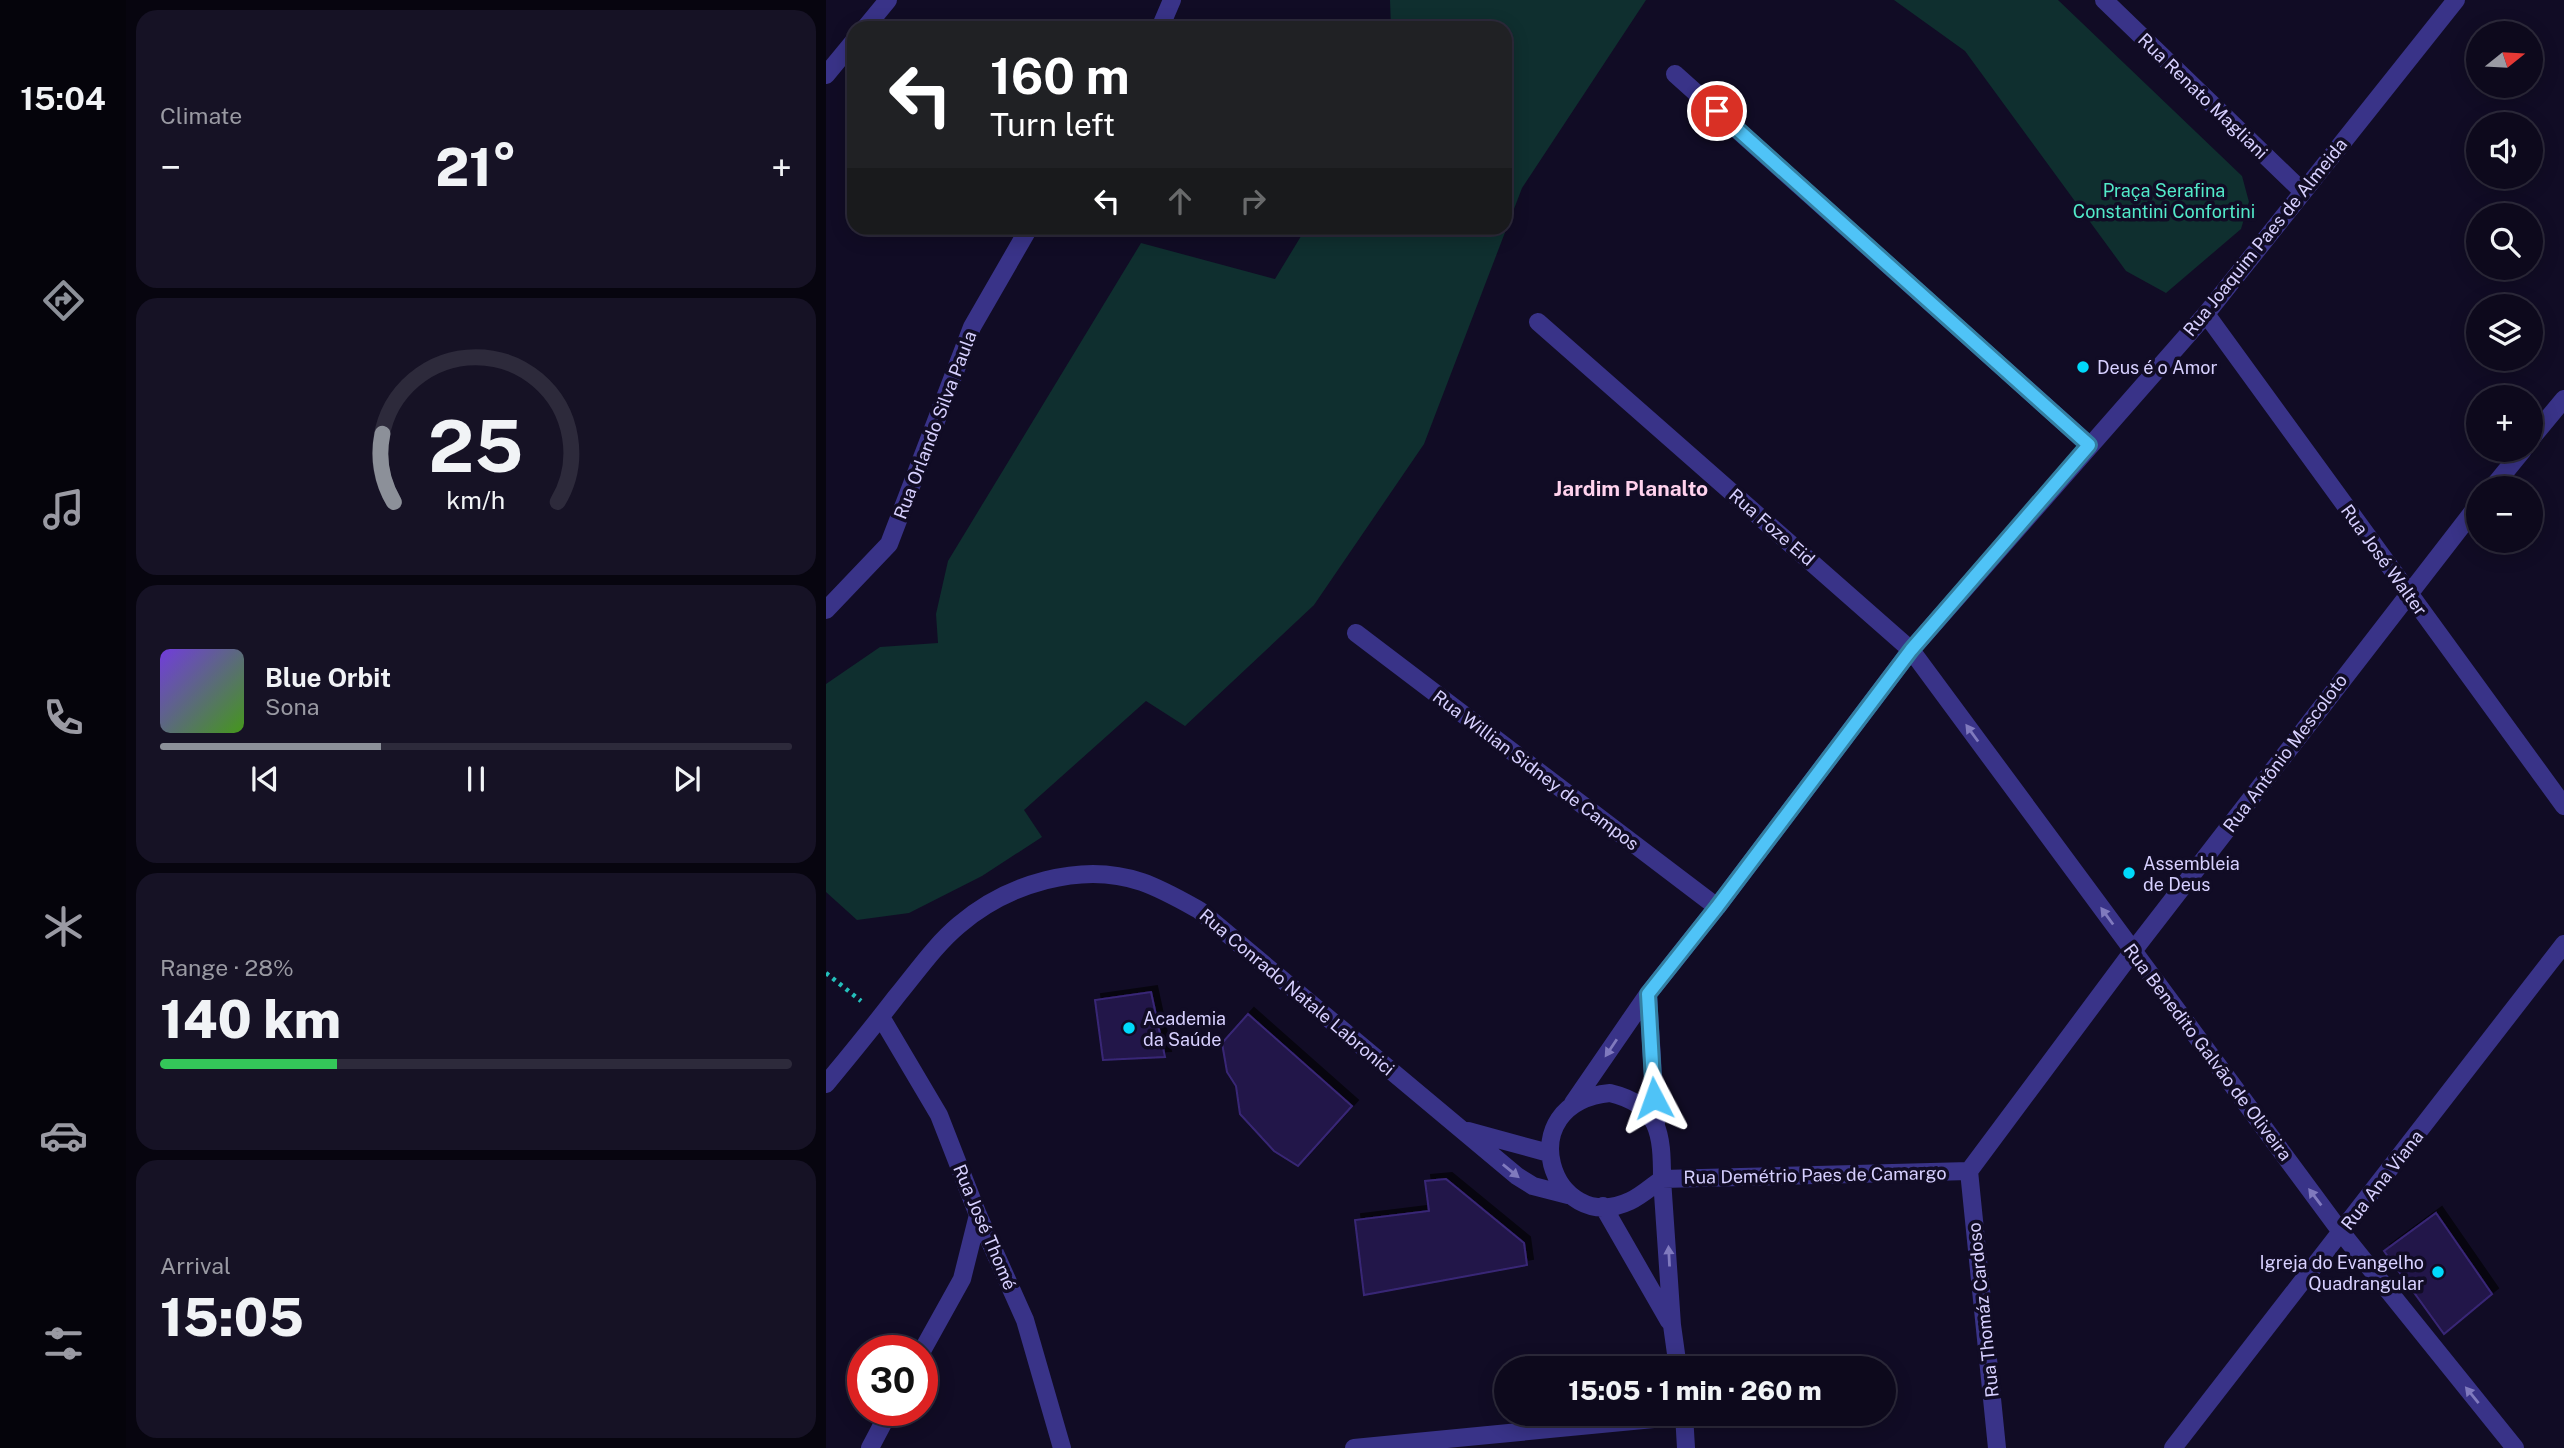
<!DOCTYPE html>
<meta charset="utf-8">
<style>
:root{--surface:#0d091c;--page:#161225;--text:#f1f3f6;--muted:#9a9aa3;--line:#2d2a3b;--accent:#8c9099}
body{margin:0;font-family:"Public Sans",sans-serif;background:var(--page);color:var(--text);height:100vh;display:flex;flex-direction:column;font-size:26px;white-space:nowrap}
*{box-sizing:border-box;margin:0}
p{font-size:23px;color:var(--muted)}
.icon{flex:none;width:38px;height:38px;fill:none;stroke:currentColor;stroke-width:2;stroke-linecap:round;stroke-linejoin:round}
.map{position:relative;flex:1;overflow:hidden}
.sheet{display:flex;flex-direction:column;gap:10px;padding:10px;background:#07050f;width:700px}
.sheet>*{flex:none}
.guide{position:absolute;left:21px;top:21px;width:665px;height:214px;border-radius:21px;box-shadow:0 4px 18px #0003,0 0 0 2px var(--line);background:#202124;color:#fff;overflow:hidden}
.needle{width:46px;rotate:72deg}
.buttons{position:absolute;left:1640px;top:21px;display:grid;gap:14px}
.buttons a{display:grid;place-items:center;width:77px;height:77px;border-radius:50%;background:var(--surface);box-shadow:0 4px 18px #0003,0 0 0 2px var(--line);font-size:35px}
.speed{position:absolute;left:21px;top:1335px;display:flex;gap:14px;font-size:35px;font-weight:700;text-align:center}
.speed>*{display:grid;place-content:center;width:91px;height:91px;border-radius:50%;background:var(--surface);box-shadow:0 4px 18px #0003,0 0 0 2px var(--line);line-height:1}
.speed .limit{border:10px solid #d22;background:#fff;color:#111}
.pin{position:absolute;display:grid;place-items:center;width:60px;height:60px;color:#fff;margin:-30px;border:4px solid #fff;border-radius:50%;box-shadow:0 2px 7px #0007}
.me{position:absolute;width:77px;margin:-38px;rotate:356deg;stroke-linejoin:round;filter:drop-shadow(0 0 5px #0008)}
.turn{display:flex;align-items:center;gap:24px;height:147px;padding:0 28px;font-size:32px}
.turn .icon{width:91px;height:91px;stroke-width:2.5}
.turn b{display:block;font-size:49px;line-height:60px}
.lanes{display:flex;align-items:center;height:66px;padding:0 28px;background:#0003;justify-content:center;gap:35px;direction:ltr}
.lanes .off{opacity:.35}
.big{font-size:52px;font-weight:800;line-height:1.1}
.sheet .widget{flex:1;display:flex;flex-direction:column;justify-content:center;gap:10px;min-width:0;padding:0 24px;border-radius:21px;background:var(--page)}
.sheet .dial{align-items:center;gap:0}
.dial svg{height:182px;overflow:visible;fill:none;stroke:var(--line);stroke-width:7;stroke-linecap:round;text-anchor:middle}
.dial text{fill:var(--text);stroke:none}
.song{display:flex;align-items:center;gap:21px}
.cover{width:84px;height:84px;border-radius:10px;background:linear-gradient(135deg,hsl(260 70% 55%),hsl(100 70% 35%))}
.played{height:7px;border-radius:4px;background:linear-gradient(90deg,var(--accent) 35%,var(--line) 35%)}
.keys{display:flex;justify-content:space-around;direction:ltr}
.heat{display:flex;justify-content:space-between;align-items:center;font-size:38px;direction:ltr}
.charge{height:10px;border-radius:5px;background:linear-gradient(90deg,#34c759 28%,var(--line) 0)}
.trip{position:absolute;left:668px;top:1356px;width:402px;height:70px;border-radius:35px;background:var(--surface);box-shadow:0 4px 18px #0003,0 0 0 2px var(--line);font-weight:800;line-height:70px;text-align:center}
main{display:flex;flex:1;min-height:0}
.tab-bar{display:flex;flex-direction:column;width:126px;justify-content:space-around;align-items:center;background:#05040b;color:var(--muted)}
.tab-bar .icon{width:49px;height:49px}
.tab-bar .current{color:var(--accent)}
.tab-bar b{font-size:32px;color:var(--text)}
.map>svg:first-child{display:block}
.green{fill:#0f2f2f}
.building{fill:#221748;stroke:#392776;stroke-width:2;filter:url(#shadow)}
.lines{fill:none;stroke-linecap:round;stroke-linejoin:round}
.path{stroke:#24bfbb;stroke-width:4.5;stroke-dasharray:3.5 5;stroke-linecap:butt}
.street{stroke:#393388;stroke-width:18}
.oneway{fill:#807abe}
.route-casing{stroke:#337fa1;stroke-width:18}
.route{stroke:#4fc3f7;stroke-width:12}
.poi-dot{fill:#00dafb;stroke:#110c25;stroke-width:2.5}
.labels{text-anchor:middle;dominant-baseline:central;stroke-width:7;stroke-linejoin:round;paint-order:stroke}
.street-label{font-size:18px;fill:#d7d0ff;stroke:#110c25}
.park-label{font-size:18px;fill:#52eac9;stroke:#110c25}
.poi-label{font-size:18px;fill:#d7d0ff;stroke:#110c25;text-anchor:start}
.quarter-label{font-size:21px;font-weight:bold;fill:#ffd2ed;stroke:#110c25}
</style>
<main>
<nav class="tab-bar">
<b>15:04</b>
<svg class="icon current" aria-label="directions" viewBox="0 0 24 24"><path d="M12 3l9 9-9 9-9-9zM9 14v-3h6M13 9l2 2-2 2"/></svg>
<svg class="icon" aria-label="music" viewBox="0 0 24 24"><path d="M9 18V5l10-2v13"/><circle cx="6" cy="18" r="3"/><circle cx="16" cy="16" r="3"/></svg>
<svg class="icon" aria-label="phone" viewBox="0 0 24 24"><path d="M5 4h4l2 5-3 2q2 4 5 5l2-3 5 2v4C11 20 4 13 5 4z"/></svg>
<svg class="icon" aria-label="climate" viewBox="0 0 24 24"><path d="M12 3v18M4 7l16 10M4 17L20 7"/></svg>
<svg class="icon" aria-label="car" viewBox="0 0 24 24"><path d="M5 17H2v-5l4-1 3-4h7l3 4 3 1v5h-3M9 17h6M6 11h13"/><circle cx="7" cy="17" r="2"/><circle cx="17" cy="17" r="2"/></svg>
<svg class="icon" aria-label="filters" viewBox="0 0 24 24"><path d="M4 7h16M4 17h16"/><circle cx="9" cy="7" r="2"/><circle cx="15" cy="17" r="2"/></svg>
</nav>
<section class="sheet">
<div class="widget"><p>Climate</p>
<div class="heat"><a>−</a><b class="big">21°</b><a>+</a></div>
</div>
<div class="widget dial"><svg viewBox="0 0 100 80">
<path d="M14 69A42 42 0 1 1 86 69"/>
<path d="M14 69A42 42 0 0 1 9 39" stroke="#8c9099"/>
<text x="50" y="56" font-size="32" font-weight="700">25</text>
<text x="50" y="72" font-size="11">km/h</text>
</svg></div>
<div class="widget">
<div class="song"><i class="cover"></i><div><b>Blue Orbit</b><p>Sona</p></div></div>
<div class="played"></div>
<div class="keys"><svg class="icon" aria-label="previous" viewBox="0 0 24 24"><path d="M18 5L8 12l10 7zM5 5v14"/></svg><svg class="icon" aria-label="pause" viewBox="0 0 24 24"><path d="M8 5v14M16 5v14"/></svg><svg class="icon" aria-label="next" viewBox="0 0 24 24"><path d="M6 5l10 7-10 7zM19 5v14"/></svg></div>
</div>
<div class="widget"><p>Range · 28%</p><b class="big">140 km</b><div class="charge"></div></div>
<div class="widget"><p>Arrival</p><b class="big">15:05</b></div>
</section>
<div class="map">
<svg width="1738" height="1448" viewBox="0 0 1738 1448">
<defs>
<filter id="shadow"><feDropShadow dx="6" dy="-6" stdDeviation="0" flood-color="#0009"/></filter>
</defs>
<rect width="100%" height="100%" fill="#110c25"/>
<path class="green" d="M564 0H820L696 188 598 444 488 605 359 726 320 701 198 810 216 837 156 876 83 913 31 920 0 892V684L54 647 112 643 110 614 122 561 315 243 449 279 480 228H679V28H565Z
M1068 0H1232L1416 176 1423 202 1415 229 1340 293 1300 271 1139 51Z"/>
<path class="building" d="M325 992 339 1057 277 1060 269 1000Z
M422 1014 526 1106 472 1166 448 1151 414 1114 410 1086 401 1072 396 1043Z
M620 1179 698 1243 701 1265 538 1295 529 1220 603 1211 599 1181Z
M1610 1213 1666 1294 1618 1334 1558 1251Z"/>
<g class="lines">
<path class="path" d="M0 973 35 1001"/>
<path class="street" d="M1278 0 1476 191
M39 28 62 0
M334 28 346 0
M849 74 1263 445
M0 75 28 41
M1380 314 1738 806
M712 322 1085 650 1515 1232 1689 1448
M1704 440 1738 399
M1666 488 1697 450
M0 610 63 544 146 327 203 228
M530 633 891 907
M822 994 830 1124
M55 1017 113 1115 152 1215 199 1320 236 1448
M0 1084C24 1055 47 1027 70 997 90 973 109 945 133 925 181 884 255 861 316 882 336 889 355 900 373 910L691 1176 707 1186 742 1195
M784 1093C834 1105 836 1134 836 1179 826 1186 815 1196 804 1201 725 1238 682 1103 784 1093Z
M747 1103 822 994 891 907 1085 650 1380 314 1630 0
M642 1131 723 1153
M1143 1171 1307 951 1652 505
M1143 1171 1171 1448
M777 1206 843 1321
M96 1351 136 1279 152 1215
M852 1368 846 1325 836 1179 1143 1171
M858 1414 860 1448
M44 1448 64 1410
M528 1448 859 1416
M1347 1448 1738 944"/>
</g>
<defs><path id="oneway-solid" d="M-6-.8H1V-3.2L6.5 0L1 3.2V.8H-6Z" transform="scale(1.75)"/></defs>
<g class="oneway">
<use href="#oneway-solid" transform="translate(1146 733) rotate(-126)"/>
<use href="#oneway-solid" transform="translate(1281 916) rotate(-126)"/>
<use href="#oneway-solid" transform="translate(785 1048) rotate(124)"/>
<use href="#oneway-solid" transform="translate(685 1171) rotate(39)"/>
<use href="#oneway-solid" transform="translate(1489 1197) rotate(-127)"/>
<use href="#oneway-solid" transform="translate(843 1256) rotate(-93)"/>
<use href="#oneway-solid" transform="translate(1646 1395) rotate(-129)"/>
</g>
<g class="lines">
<g class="route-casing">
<path id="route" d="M828 1098 822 994 891 907 1085 650 1263 445 891 111"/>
</g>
<use href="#route" class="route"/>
</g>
<g class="poi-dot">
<circle cx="1257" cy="367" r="7"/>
<circle cx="1303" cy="873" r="7"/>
<circle cx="303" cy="1028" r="7"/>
<circle cx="1612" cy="1272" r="7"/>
</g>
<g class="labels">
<g class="street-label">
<text transform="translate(1377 96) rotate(44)">Rua Renato Magliani</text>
<text transform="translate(1439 237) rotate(-51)">Rua Joaquim Paes de Almeida</text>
<text transform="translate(109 425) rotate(-69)">Rua Orlando Silva Paula</text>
<text transform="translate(946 527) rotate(41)">Rua Foze Eid</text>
<text transform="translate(1558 560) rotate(54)">Rua José Walter</text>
<text transform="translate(1459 753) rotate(-53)">Rua Antônio Mescoloto</text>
<text transform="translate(710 770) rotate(37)">Rua Willian Sidney de Campos</text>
<text transform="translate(471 992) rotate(40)">Rua Conrado Natale Labronici</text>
<text transform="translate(1382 1052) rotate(53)">Rua Benedito Galvão de Oliveira</text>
<text transform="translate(989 1175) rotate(-1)">Rua Demétrio Paes de Camargo</text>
<text transform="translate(1556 1180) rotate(-52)">Rua Ana Viana</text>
<text transform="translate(159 1227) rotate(67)">Rua José Thomé</text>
<text transform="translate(1157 1310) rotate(-96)">Rua Thomáz Cardoso</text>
</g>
<g class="park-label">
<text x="1338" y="190">Praça Serafina<tspan x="1338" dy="21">Constantini Confortini</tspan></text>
</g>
<g class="poi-label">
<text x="1271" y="367">Deus é o Amor</text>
<text x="1317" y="863">Assembleia<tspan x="1317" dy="21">de Deus</tspan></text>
<text x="317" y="1018">Academia<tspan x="317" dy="21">da Saúde</tspan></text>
<text x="1598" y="1262" text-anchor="end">Igreja do Evangelho<tspan x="1598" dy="21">Quadrangular</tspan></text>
</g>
<g class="quarter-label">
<text x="805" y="488">Jardim Planalto</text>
</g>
</g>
</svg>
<div class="buttons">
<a><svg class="needle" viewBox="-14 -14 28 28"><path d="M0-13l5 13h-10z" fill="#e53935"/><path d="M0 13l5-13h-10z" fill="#9a9aa3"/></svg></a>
<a><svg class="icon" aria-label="sound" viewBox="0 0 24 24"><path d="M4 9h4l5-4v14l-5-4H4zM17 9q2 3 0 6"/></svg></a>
<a><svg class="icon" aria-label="search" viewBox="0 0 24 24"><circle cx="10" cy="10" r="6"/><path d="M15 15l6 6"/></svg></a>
<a><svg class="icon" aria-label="layers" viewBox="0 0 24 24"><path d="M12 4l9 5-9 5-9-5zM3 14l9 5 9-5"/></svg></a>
<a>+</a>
<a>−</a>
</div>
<div class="speed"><div class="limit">30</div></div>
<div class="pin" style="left:891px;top:111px;background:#d93025"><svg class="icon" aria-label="arrive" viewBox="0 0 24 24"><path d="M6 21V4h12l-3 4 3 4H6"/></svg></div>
<svg class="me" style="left:828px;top:1098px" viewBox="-20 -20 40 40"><path d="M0-17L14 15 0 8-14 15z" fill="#4fc3f7" stroke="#fff" stroke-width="4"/></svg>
<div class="trip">15:05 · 1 min · 260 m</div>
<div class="guide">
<div class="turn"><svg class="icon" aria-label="left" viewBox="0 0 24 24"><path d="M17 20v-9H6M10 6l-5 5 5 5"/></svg><div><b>160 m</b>Turn left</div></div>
<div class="lanes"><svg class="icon" aria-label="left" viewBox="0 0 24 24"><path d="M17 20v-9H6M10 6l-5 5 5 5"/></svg><svg class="icon off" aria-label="ahead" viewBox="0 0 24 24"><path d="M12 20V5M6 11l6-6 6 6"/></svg><svg class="icon off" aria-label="right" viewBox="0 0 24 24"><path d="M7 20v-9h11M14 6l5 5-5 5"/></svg></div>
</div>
</div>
</main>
